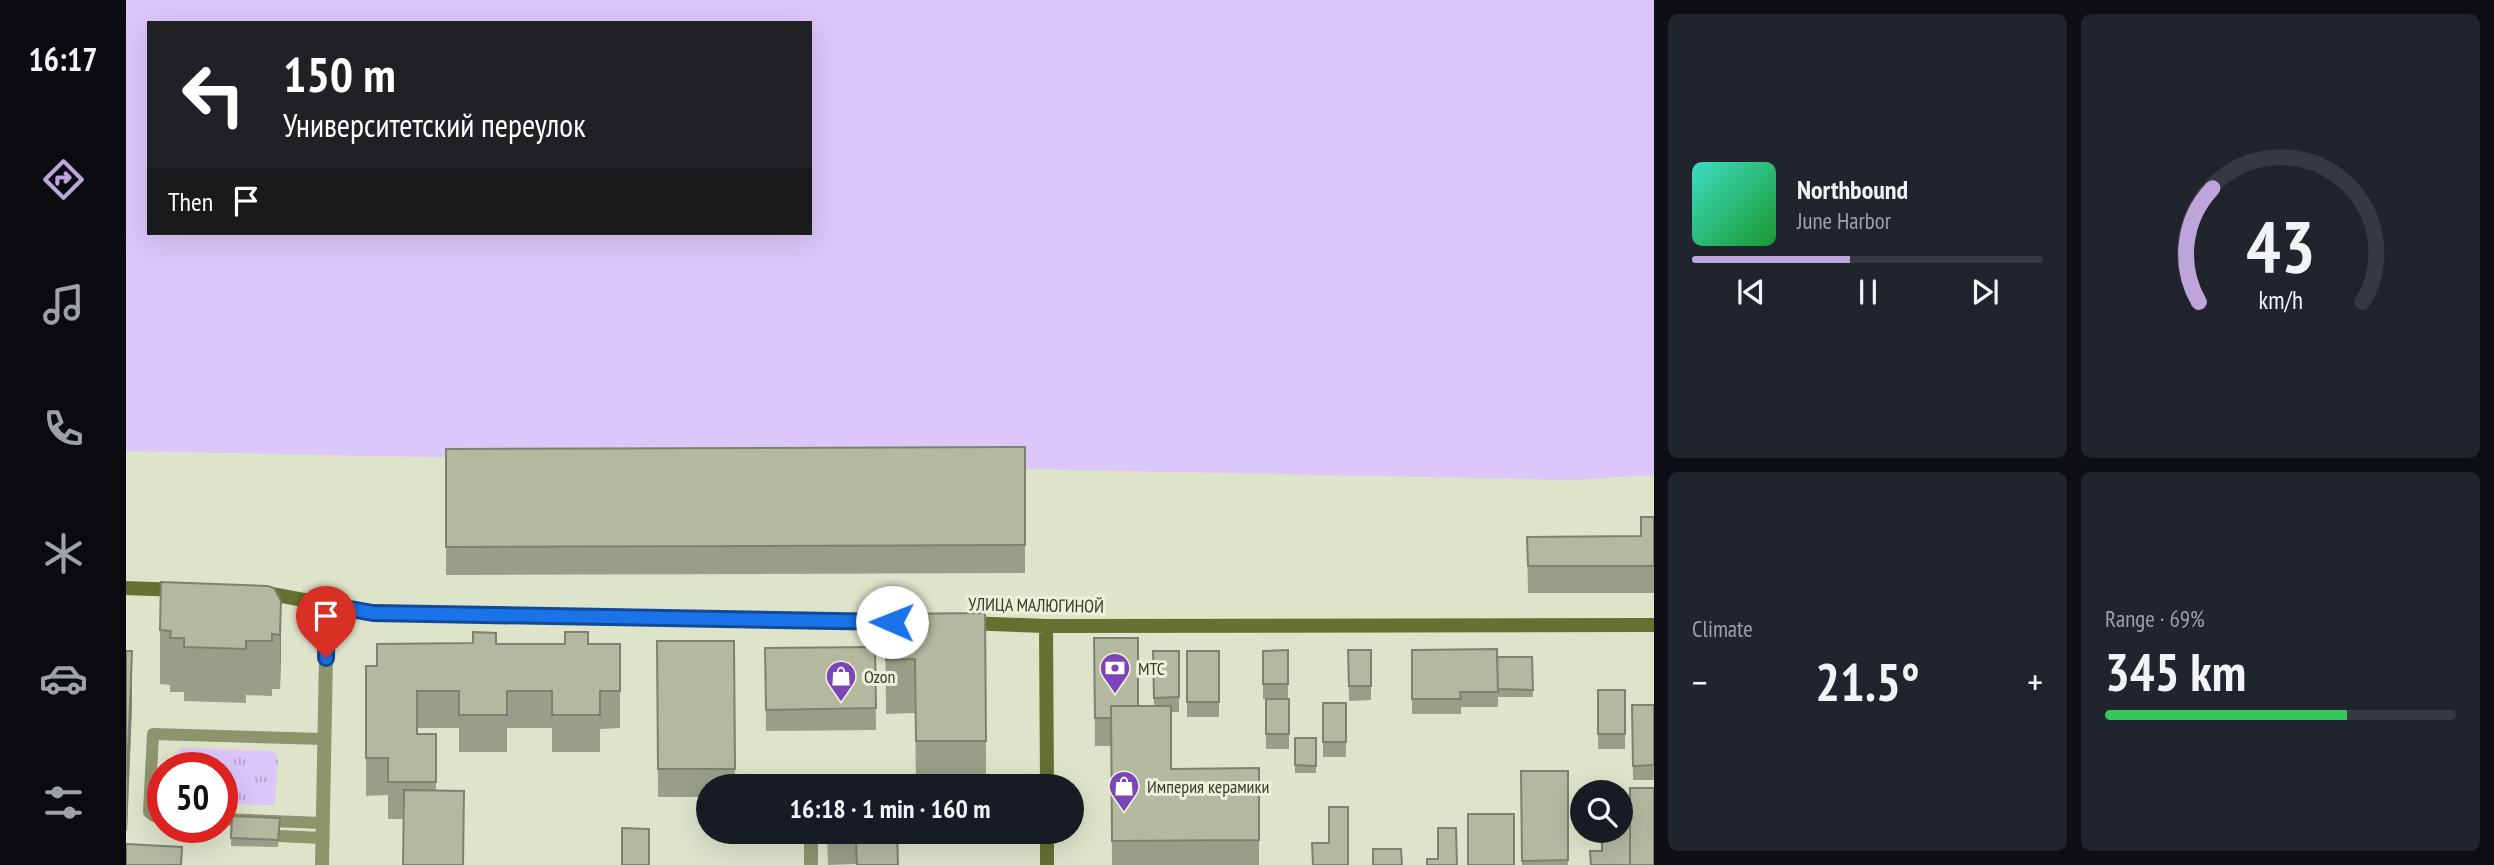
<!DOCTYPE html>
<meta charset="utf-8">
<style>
:root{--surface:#171b24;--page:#20242c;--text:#f1f3f6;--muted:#9ea1a6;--line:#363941;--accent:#bda4db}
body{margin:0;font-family:"PT Sans Narrow",sans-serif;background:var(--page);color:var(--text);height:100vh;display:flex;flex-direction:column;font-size:26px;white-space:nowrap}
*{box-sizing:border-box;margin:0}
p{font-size:23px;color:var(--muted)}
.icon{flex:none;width:38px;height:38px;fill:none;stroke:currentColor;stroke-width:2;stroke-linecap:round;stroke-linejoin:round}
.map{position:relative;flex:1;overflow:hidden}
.panel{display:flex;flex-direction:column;gap:14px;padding:14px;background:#0d0f14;width:840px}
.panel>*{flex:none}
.guide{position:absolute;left:21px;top:21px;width:665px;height:214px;border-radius:0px;box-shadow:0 7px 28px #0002;background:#202124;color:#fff;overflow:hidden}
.controls{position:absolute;left:1444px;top:780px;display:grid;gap:14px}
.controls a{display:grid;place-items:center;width:63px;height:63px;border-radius:50%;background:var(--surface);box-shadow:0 7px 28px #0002;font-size:35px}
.speed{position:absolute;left:21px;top:752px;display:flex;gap:14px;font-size:35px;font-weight:700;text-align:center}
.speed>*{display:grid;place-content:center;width:91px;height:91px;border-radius:50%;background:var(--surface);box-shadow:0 7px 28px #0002;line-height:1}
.speed .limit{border:10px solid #d22;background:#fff;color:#111}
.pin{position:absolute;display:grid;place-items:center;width:60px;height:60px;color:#fff;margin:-72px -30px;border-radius:50% 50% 50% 0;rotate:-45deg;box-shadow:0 0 7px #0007}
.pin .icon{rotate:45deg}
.me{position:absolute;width:77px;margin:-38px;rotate:271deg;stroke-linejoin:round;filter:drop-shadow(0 0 5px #0008)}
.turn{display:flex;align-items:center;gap:24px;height:147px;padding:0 21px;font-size:32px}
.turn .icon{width:91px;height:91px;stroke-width:2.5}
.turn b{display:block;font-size:49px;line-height:60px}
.then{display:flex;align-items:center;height:66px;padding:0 21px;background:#0003;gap:14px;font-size:26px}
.big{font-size:52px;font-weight:700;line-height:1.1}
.panel .card{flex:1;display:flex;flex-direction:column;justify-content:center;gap:10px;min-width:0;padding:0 24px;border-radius:10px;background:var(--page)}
.panel .dial{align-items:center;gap:0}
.dial svg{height:182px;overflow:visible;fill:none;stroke:var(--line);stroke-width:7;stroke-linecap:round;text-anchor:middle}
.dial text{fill:var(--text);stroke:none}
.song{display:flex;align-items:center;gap:21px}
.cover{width:84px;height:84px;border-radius:10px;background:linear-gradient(135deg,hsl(170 70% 55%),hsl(130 70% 35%))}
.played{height:7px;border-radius:4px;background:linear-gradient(90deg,var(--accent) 45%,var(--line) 45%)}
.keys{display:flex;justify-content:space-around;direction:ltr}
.heat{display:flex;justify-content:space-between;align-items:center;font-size:38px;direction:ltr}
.charge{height:10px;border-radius:5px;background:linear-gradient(90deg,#34c759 69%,var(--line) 0)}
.panel .tiles{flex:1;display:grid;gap:14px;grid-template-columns:repeat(2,1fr)}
.trip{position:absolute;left:570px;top:774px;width:388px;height:70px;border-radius:35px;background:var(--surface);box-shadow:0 7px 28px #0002;font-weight:700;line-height:70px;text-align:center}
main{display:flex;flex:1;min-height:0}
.tabs{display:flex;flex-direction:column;width:126px;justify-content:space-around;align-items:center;background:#090b0e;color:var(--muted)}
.tabs .icon{width:49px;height:49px}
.tabs .on{color:var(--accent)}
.tabs b{font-size:32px;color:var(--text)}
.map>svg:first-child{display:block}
.grass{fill:#dbc7fa;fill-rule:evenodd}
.park{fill:url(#park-tufts)}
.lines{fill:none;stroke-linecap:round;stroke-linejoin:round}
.lane{stroke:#8d956d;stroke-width:12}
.street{stroke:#8d956d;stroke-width:14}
.secondary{stroke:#667031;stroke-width:14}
.wall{fill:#9a9e89}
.shaded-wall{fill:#7d816f}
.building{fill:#b3b89f;stroke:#7d816f;stroke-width:2}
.route-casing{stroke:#114b97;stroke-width:18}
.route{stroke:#1a73e8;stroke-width:12}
.labels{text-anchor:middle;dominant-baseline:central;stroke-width:6;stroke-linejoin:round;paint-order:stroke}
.street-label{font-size:18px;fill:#393b31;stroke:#ecf1d7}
.poi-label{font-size:18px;fill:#393b31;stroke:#ecf1d7;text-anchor:start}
</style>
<main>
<nav class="tabs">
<b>16:17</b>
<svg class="icon on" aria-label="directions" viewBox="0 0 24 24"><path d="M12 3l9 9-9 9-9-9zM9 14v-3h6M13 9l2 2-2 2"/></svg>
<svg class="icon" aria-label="music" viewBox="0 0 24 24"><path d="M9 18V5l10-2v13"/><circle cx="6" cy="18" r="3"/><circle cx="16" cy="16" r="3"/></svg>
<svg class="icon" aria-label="phone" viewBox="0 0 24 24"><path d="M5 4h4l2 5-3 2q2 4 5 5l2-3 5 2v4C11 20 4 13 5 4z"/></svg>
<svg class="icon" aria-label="climate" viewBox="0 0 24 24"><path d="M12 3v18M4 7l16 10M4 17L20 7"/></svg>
<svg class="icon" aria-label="car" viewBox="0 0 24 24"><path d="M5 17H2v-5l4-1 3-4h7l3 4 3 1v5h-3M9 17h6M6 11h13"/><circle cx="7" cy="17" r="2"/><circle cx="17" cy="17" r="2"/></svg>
<svg class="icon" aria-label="filters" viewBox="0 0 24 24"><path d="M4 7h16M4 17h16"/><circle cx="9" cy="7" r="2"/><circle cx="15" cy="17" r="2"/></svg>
</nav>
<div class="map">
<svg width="1528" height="865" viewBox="0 0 1528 865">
<defs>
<pattern id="park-tufts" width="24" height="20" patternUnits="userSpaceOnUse" patternTransform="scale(1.75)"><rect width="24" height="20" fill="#dbc7fa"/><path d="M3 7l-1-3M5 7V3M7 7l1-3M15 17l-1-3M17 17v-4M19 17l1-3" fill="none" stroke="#b3a3cb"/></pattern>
</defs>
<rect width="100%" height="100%" fill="#dee4ca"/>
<path class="grass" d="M0 0H1528V475L1446 480 0 451ZM23 23H684V233H23Z"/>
<path class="park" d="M57 748 145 751 150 754 152 760 149 803 145 805 96 804V768H41L50 753Z"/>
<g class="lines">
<path class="lane" d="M37 817 28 816 23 812 27 734 198 739
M96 819 196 823
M153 836 196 838"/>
<path class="street" d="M685 831V865
M196 865 201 605"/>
<path class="secondary" d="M0 588 52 590
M135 592 247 613 778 622
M840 623 920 626 1528 625
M920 626 921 786
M921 831V865"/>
</g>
<path class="wall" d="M899 447V573L320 575V449Z
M1528 517V593H1402L1401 537 1515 536Z
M155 601 154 689H146V696L120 695V703L58 701V692H44V685L34 684V630Z
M759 614 860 741V786H790L789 713 760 714Z
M968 638 1012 706H1028L1027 651H1053V712H1045V769L1133 768V865H986L985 746H969Z
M531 641H608L609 786H583V797H532Z
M370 644H494V728L474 729V752H426V728H381V752H333V728H291V734H310V791L278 819H262V795L240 796V666H251Z
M749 647 750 730 640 731 639 648Z
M1162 650V699H1137V651Z
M1222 650H1245V700L1223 701Z
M1286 650 1371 657H1406L1407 697H1372V707H1335V714H1286Z
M0 651 6 705 1 831H0Z
M1061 651H1093V717H1061Z
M1472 690H1499V749H1472Z
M1140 699H1163V749H1140Z
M1197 703H1220V757H1197Z
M1506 705H1528V780H1507Z
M1169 738H1190V773H1169Z
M1395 771H1442V865H1396Z
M106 816 154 818 152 847 105 846Z
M701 831H771L730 864 702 865Z"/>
<path class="shaded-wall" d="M155 601V655L154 689V635Z
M6 651V705L1 831V777Z"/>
<path class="building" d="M899 447V545L320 547V449Z
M1515 517H1528V566H1402L1401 537 1515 536Z
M35 582 142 586 148 588 155 601 154 635 146 634V641H120V649L58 647V638H44L45 631 34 630Z
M859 613 860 741H790L789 659 760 660 759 614Z
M347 632 370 633V644H439V632H462V644H494V691H474V715H426V691H381V715H333V691H291V734H310V782H262V758H240V666H251V644L347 643Z
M968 638H1012V706H985V718H969Z
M531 641H608L609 769H532Z
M749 647 750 708 640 710 639 648Z
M1371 649 1372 692H1334L1335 699H1286V650Z
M1162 650V684H1137V651Z
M1222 650H1245V686H1223Z
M0 651H6L1 777H0Z
M1027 651H1053V697L1028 698Z
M1061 651H1093V702H1061Z
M1371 657H1406L1407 690 1372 689Z
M1472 690H1499V734H1472Z
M1140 699H1163V734H1140Z
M1197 703H1220V742H1197Z
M1506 705H1528V765L1507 766Z
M985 706H1045V769L1133 768V840L986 841Z
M1169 738H1190V766L1169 765Z
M1395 771H1442V860L1396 861Z
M1504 788H1528V865H1504Z
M278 790 338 791 337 865H277Z
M1203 807H1222V865H1187L1186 843H1203Z
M1342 814H1388V865H1342Z
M106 816 154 818 152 840 105 838Z
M1504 822V865H1465L1464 851H1476V831H1494V823Z
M496 828 523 829V865H496Z
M1312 828H1330L1331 865H1301V859H1312Z
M702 831H771L772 865H731L730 842 702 843Z
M0 844 56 847 55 865H0Z
M1247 849H1275L1276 865H1247Z"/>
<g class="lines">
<g class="route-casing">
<path id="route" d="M200 658 201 605 247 613 766 622"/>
</g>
<use href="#route" class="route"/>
</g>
<defs>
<g id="bank-pin" transform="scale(1.575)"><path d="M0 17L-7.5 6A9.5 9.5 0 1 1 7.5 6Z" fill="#7d43b9" stroke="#ecf1d7"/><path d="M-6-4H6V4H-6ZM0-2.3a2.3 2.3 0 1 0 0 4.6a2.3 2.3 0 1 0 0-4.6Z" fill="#fff"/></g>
<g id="shop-pin" transform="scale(1.575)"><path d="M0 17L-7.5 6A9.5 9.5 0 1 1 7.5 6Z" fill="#7d43b9" stroke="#ecf1d7"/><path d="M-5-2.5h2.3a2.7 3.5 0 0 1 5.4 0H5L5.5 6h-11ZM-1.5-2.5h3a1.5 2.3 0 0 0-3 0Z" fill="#fff"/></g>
</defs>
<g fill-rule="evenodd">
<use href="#bank-pin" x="989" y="668"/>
<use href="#shop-pin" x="715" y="676"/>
<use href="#shop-pin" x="998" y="786"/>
</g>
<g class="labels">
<g class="street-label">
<text transform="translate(910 605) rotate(1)">УЛИЦА МАЛЮГИНОЙ</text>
</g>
<g class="poi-label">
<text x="1012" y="668">МТС</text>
<text x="738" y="676">Ozon</text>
<text x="1021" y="786">Империя керамики</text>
</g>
</g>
</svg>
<div class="controls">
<a><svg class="icon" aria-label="search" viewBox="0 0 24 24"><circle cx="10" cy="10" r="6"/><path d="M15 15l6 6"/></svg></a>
</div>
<div class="speed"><div class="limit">50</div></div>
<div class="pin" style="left:200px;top:658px;background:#d93025"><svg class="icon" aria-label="arrive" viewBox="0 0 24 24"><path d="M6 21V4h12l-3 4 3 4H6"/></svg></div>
<svg class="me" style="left:766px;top:622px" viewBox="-20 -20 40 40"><circle r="19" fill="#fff"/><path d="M0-13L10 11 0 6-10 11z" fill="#1a73e8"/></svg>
<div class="trip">16:18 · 1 min · 160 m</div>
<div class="guide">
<div class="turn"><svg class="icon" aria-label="left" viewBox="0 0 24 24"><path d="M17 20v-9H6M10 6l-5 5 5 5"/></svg><div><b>150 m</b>Университетский переулок</div></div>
<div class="then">Then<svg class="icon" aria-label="arrive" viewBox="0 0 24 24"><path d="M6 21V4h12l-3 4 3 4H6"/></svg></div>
</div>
</div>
<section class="panel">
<div class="tiles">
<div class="card">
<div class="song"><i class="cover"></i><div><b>Northbound</b><p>June Harbor</p></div></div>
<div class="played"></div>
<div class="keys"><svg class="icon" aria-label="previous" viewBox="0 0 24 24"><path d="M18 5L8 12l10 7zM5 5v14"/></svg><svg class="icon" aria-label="pause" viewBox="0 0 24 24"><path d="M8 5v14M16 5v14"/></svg><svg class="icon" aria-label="next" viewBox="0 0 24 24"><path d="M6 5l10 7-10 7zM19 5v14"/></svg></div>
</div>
<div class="card dial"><svg viewBox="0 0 100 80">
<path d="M14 69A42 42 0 1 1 86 69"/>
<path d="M14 69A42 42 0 0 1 20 19" stroke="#bda4db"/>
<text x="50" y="56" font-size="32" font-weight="700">43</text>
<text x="50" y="72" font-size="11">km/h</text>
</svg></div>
<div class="card"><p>Climate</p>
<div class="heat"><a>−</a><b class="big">21.5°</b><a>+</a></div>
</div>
<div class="card"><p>Range · 69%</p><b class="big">345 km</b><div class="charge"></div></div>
</div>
</section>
</main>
